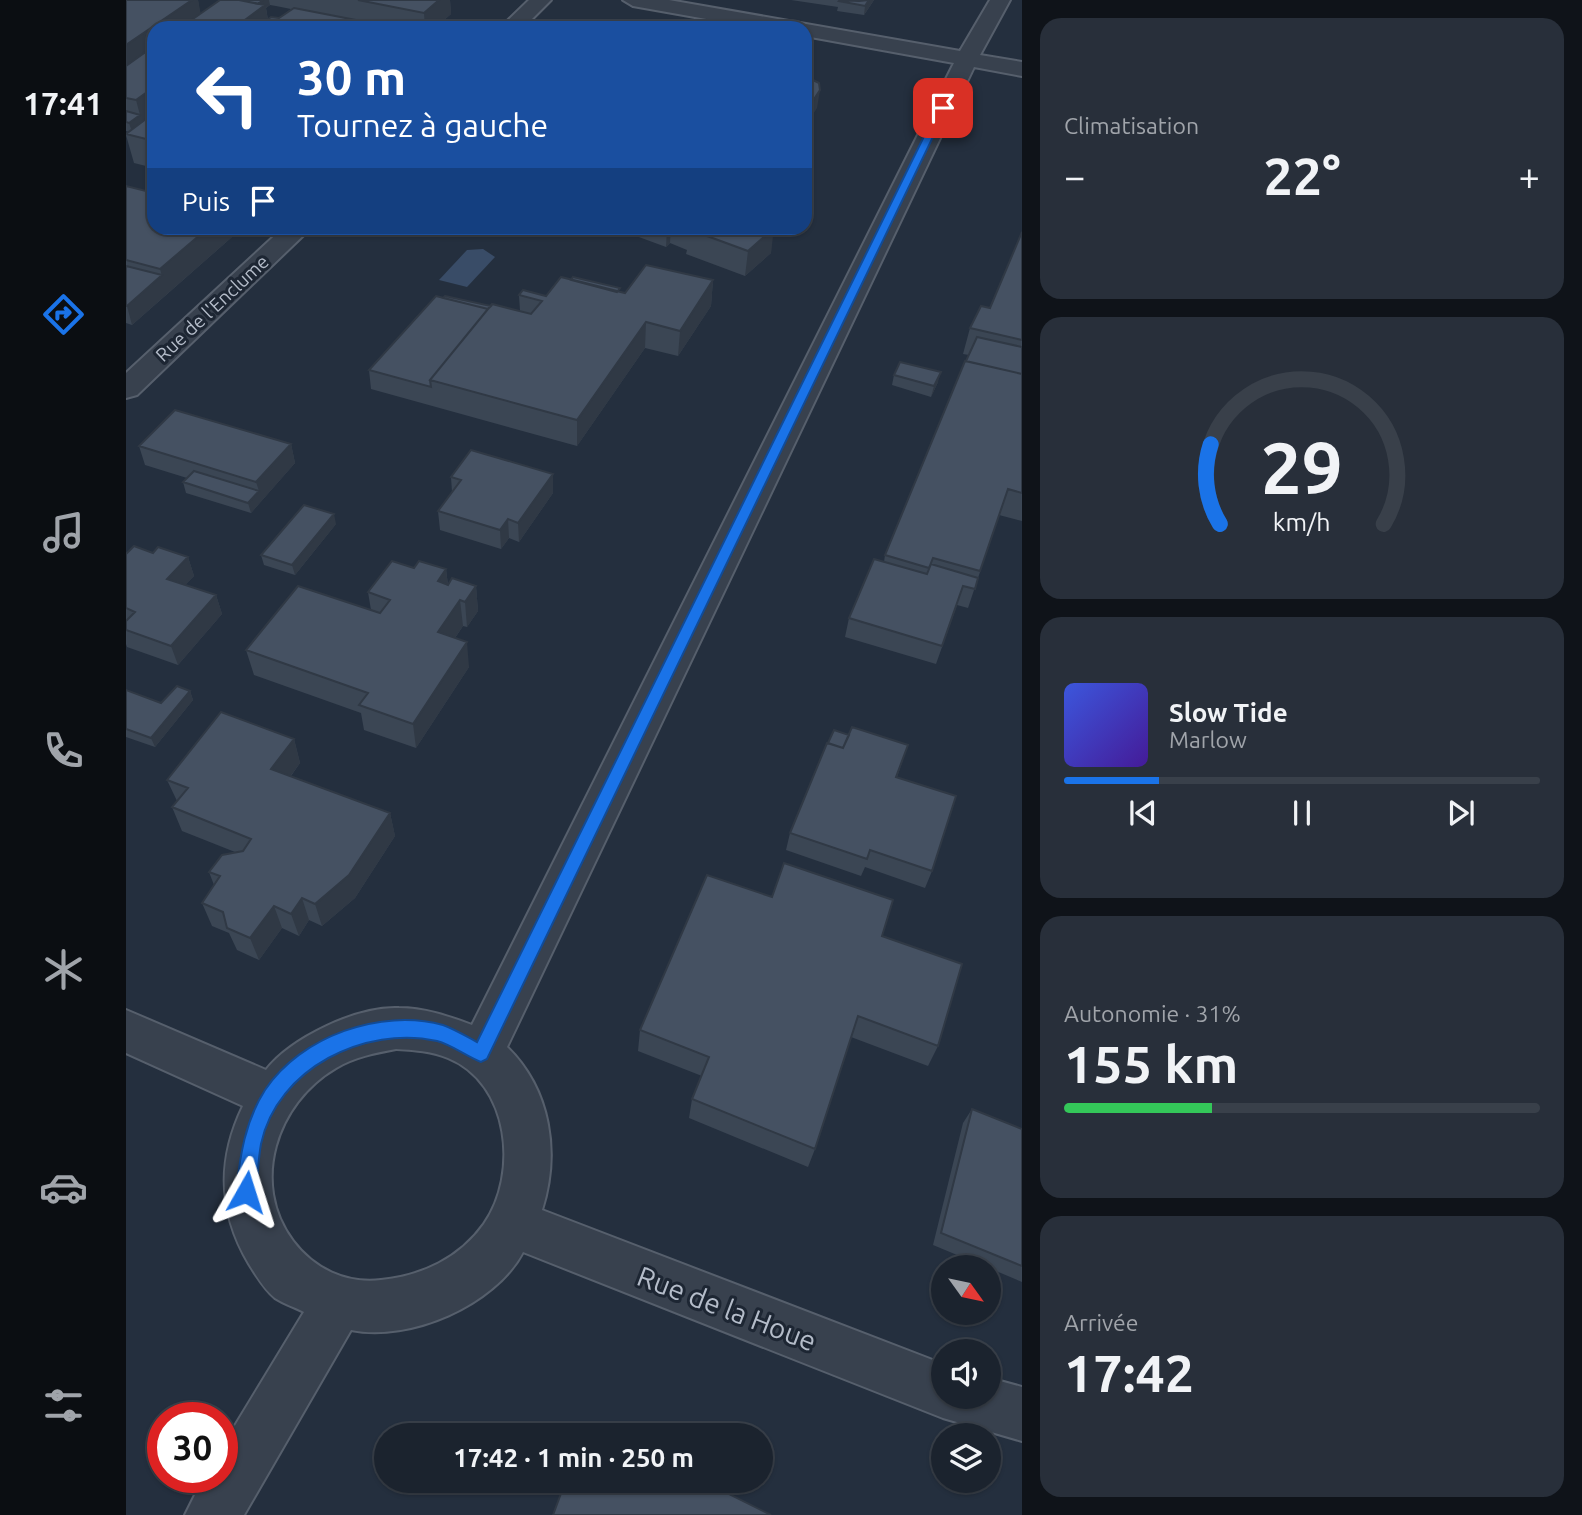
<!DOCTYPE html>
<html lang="fr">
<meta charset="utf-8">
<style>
:root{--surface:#1b232e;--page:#282f3a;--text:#f1f3f6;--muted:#a0a4aa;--line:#39404a;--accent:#1a73e8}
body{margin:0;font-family:Ubuntu,sans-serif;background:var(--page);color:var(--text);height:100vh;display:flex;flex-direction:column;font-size:26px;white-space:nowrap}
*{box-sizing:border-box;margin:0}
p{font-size:23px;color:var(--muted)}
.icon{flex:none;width:38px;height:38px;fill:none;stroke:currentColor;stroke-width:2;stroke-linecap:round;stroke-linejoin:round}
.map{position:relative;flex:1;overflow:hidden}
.sheet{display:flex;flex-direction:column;gap:18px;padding:18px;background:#0f1319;width:560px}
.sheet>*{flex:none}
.top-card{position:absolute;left:21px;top:21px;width:665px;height:214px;border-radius:21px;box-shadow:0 2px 5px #0004,0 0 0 2px var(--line);background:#1a4fa0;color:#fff;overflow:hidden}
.needle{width:46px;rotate:123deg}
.tools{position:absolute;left:805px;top:1255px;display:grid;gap:14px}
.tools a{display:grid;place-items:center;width:70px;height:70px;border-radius:50%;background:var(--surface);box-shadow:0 2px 5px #0004,0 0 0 2px var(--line);font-size:35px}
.speed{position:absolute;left:21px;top:1402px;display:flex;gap:14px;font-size:35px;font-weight:700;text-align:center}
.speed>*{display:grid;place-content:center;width:91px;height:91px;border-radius:50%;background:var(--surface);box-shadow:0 2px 5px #0004,0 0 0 2px var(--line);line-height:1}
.speed .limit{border:10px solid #d22;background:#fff;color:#111}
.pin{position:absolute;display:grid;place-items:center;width:60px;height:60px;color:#fff;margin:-30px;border-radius:14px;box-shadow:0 4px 10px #0006}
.me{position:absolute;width:77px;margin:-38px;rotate:6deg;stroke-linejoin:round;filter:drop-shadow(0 0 5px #0008)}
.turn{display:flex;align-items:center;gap:24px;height:147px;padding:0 35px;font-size:32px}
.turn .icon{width:91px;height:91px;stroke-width:2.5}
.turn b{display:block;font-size:49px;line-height:60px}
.then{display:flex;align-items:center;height:66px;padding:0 35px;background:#0003;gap:14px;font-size:26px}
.big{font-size:52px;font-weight:700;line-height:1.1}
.sheet .card{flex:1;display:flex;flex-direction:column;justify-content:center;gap:10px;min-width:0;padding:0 24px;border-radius:21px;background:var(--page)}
.sheet .dial{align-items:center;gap:0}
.dial svg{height:182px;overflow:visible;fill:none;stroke:var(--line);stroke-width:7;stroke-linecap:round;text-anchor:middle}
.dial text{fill:var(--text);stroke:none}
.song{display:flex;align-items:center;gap:21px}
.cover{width:84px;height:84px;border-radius:10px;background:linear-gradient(135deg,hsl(230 70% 55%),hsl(260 70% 35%))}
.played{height:7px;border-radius:4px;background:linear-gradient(90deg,var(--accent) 20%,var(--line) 20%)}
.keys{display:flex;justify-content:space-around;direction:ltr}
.heat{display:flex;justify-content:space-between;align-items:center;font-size:38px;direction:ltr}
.charge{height:10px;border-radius:5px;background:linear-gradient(90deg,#34c759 31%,var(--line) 0)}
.trip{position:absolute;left:248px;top:1423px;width:399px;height:70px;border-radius:35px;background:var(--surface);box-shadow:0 2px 5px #0004,0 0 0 2px var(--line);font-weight:700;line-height:70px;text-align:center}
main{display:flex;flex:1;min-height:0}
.tabs{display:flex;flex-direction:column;width:126px;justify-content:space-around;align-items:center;background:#0b0e12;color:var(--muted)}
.tabs .icon{width:49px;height:49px}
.tabs .current{color:var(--accent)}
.tabs b{font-size:32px;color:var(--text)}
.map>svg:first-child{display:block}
.water{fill:#394c67}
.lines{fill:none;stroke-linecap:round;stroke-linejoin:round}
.street-casing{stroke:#565f6c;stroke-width:4}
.street{fill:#38414e;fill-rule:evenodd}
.wall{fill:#3b4654;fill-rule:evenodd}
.shaded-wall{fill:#303945}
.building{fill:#455162;stroke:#303945;stroke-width:2}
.route{fill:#1a73e8;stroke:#114b97;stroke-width:2}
.labels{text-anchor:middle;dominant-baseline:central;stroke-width:6;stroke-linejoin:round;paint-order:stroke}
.far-street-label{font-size:19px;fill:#b4bcc9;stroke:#1d2633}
.near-street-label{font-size:28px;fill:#b4bcc9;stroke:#1d2633}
</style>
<main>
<nav class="tabs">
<b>17:41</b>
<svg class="icon current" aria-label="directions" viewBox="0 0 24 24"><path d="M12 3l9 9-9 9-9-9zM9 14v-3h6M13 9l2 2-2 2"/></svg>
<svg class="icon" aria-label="music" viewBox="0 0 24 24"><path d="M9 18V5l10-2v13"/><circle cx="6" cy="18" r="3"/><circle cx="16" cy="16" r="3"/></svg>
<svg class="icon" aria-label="phone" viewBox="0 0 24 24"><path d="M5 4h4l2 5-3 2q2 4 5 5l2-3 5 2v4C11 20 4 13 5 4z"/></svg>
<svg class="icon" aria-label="climate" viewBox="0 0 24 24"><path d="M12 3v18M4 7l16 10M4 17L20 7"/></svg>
<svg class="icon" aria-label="car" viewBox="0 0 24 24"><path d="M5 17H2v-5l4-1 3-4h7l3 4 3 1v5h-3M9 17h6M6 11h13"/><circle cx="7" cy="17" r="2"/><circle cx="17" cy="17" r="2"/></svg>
<svg class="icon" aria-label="filters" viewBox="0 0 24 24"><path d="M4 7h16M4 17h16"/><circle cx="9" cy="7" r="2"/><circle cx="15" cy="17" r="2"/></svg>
</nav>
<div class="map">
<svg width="896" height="1515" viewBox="0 0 896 1515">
<rect width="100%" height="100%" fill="#242f3e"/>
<path class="water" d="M357 249 369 257 341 287 313 280 341 250Z"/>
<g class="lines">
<g class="street-casing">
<path id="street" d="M403 0H425L397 28H374Z
M497 0H543L834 51 864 0H884L854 55 896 62V76L848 67 381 1047C425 1090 434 1153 416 1210L817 1364V1396H863V1378L896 1387V1441L817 1418 397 1252C369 1305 284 1342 225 1330L118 1515H59L78 1477H96V1447L178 1312C169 1307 158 1304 149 1298 138 1289 130 1275 123 1264 92 1212 91 1160 117 1106L0 1053V1010L140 1070C165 1038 231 1006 273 1008 298 1008 322 1016 346 1025L828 63 679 36V28H631L507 6ZM270 1049C287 1050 306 1051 322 1058 384 1083 393 1174 358 1224 334 1258 296 1276 255 1280 220 1284 188 1269 167 1241 124 1184 150 1103 210 1068 228 1057 249 1053 270 1049Z
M157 228H185L11 395 0 398V373Z"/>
</g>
<use href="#street" class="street"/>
</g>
<path class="wall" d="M0 0H72L74 14 94 0H324L325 14 309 28H28V168L8 163 0 135 3 132 0 131ZM144 5 150 6 165 9 153 18 142 20 140 8Z
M665 0H748L738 15 711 11 712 7Z
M0 186 106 237 6 325 0 323Z
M502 228H646L645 253 619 276 560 254 561 250 544 243 540 247 502 233Z
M896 232V521L873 515 842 608 831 605 810 664 719 637 723 618 758 562 759 555 843 355 837 354 844 328 864 308Z
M587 280 585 306 552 356 519 348 451 446 245 389 243 370 394 311 393 295 420 296 494 292 499 293Z
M768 375 812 382 805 397 766 385Z
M165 444 169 463 125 513 60 493 57 482 61 478 19 465 13 446Z
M427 474V493L393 542 383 538 375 549 314 530 312 511 326 492 325 477Z
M210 524 169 575 138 565 135 555Z
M27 553 62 557 68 576 59 585 90 595 96 614 52 665 1 647 0 644V554Z
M288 568 320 569 322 585 350 586 352 611 341 627 337 626 329 638 343 667 290 748 238 730 235 713 128 675 120 650 245 610 242 592Z
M0 690 35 703 64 691 67 700 29 747 0 737Z
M723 735 782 745 771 777 806 871 799 888 739 867 735 876 660 850 664 833 702 743Z
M168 739 174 763 165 776 264 813 269 836 229 898 196 926 183 920 173 936 156 928 133 960 111 950 103 933 86 926 76 903 88 885 83 872 109 852 56 831 46 807 51 801 41 780Z
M756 936 812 1046 802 1066 725 1037 689 1149 682 1167 563 1118 566 1099 576 1076 512 1051 514 1030Z
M846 1109 896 1129V1282L863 1268V1267H860L807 1245 837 1123Z"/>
<path class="shaded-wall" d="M66 0H72L76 20 64 28H28V54L0 74V45Z
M137 0H143L144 5 140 8 143 28H108L131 4Z
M313 0H324L325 14 309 28H299L298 13Z
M743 0H748L738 15 739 6Z
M28 87V116L6 132 3 123 14 115 10 100Z
M694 90 691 108 679 127V113Z
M82 228H104L106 237 41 294 34 269Z
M541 228H545L544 243 540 247Z
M648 228 645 253 619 276 622 251Z
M36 275 41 294 6 325 1 306Z
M587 280 585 306 552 356 554 331Z
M520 322 519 348 451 446V420Z
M815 372 812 382 805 397 808 386Z
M165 444 169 463 125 513 122 503 133 491 130 482Z
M427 474V493L393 542 392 523Z
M208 514 210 524 169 575 166 565Z
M382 519 383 538 375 549 374 530Z
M62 557 68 576 47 598 41 579Z
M320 569 323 595 312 581Z
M350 586 352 611 341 627 339 602Z
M90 595 96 614 52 665 45 646Z
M334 600 337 626 315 658 312 632Z
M341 642 343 667 290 748 287 724Z
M64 691 67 700 29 747 25 738Z
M168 739 174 763 152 793 145 769Z
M264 813 269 836 229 898 196 926 189 904Z
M176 898 183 920 173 936 165 914Z
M148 906 156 928 133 960 124 938Z"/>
<path class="building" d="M0 0H66L0 45Z
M94 0H113L139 5 108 28H54Z
M113 0H137L132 4Z
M232 0H313L298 13Z
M714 0 733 1 743 0 739 6 713 1Z
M168 8 266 27 131 28 145 17 153 18Z
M456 23 483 28H451Z
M28 46V87L10 100 0 98V66Z
M679 76 693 83 694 90 679 113Z
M0 111 14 115 3 123 0 122Z
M28 113V141L0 134Z
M0 186 28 193V228H82L34 269 0 260Z
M564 228H648L622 251 562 229Z
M896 232V340L844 328 855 306 864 308Z
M520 265 587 280 554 331 520 322 451 420 304 380 366 304 405 314 416 301 393 295 397 290 420 296 435 277 499 293Z
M0 266 36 275 1 306H0Z
M447 277 494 288 491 292 445 280Z
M310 296 362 309 304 380 305 387 243 370Z
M319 296 365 306 362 309 317 298Z
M851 337 896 347V374L840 361Z
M839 361 896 374V493L882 489 854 571 807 558 803 568 759 555Z
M774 362 815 372 808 386 768 375Z
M49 410 165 444 130 482 13 446Z
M345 450 427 474 392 523 382 519 374 530 312 511 335 480 325 477Z
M68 471 133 491 122 503 57 482Z
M178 505 208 514 166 565 135 555Z
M8 546 27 553 32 547 62 557 41 579 90 595 45 646 0 630V621L9 612 0 608V554Z
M748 559 801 574 805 564 852 578 849 589 837 586 816 646 723 618Z
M266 561 288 568 293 561 320 569 312 581 322 585 326 578 350 586 339 602 334 600 312 632 341 642 287 724 233 705 242 693 120 650 172 586 254 613 264 600 242 592Z
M51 686 64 691 25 738 0 729V690L35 703Z
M95 712 168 739 145 769 264 813 223 875 189 904 176 898 165 914 148 906 124 938 101 928 97 912 76 903 94 876 83 872 96 855 117 851 125 839 46 807 62 788 41 780Z
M726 727 782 745 770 777 830 796 806 871 744 850 741 859 664 833 701 743 717 748Z
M708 730 723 735 717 748 702 743Z
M658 863 767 900 756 936 836 964 812 1046 732 1016 689 1149 566 1099 583 1057 514 1030 581 875 646 897Z
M846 1109 896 1129V1266L815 1233Z
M461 1425 482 1435H457Z
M440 1480H575L645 1515H427Z"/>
<path class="route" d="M813 106 821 108 361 1059 355 1062C340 1056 326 1045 311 1041 240 1025 151 1068 135 1144 132 1160 132 1177 130 1192L127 1199 120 1202 113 1199 110 1192C114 1156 119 1121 139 1090 175 1036 255 1008 317 1025 328 1029 340 1036 351 1042Z"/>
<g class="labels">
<g class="far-street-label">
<text transform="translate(86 308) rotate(-43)">Rue de l'Enclume</text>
</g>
<g class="near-street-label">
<text transform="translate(601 1308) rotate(21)">Rue de la Houe</text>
</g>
</g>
</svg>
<div class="tools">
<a><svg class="needle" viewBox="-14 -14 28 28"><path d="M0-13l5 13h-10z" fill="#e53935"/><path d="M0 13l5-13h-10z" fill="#a0a4aa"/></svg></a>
<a><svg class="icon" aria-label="sound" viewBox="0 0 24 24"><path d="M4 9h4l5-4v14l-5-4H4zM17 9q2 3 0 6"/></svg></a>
<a><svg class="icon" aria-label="layers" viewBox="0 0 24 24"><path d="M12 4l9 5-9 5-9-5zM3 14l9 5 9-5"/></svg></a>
</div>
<div class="speed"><div class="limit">30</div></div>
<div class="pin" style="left:817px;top:108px;background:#d93025"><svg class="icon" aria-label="arrive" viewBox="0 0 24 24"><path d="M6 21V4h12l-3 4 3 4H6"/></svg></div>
<svg class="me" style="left:120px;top:1192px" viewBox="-20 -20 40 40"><path d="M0-17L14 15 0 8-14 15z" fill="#1a73e8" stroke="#fff" stroke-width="4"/></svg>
<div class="trip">17:42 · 1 min · 250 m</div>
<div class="top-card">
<div class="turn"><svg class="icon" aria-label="left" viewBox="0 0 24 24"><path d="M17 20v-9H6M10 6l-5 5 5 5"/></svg><div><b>30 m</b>Tournez à gauche</div></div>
<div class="then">Puis<svg class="icon" aria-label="arrive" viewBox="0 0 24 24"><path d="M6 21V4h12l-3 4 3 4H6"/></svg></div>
</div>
</div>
<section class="sheet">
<div class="card"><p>Climatisation</p>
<div class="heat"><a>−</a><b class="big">22°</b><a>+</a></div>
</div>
<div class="card dial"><svg viewBox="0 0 100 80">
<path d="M14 69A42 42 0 1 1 86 69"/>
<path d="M14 69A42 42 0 0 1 10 34" stroke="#1a73e8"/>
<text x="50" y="56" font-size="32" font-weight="700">29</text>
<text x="50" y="72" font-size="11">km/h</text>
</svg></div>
<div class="card">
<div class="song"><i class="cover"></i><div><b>Slow Tide</b><p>Marlow</p></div></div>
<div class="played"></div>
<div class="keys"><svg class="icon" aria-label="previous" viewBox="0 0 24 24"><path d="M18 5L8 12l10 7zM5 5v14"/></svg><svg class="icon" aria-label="pause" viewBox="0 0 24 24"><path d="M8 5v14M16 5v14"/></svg><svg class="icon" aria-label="next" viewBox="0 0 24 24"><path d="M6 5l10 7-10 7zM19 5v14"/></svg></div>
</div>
<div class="card"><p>Autonomie · 31%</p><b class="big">155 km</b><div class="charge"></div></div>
<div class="card"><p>Arrivée</p><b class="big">17:42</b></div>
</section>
</main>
